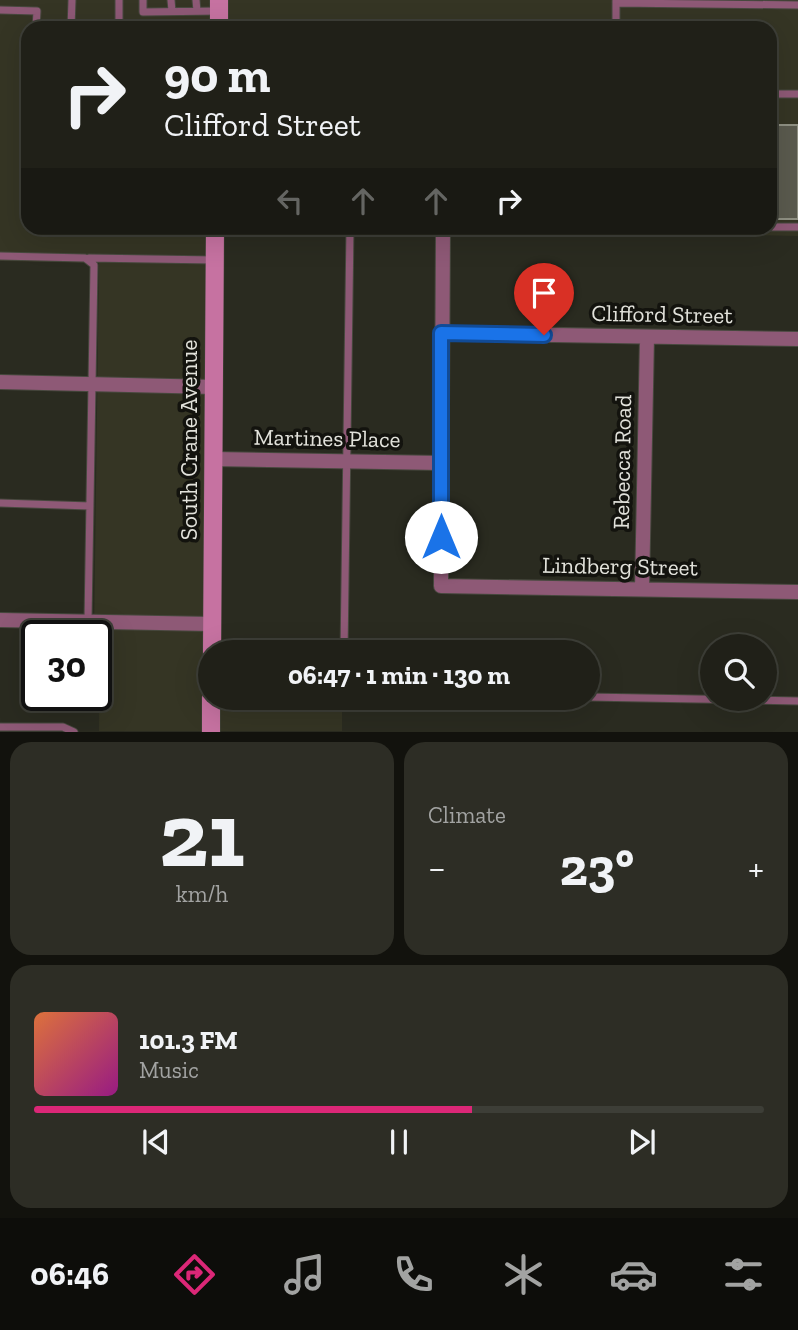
<!DOCTYPE html>
<meta charset="utf-8">
<style>
:root{--surface:#202018;--page:#2d2d25;--text:#f1f3f6;--muted:#a2a3a2;--line:#3d3e37;--accent:#db2777}
body{margin:0;font-family:"Zilla Slab",serif;background:var(--page);color:var(--text);height:100vh;display:flex;flex-direction:column;font-size:26px;white-space:nowrap}
*{box-sizing:border-box;margin:0}
p{font-size:23px;color:var(--muted)}
.icon{flex:none;width:38px;height:38px;fill:none;stroke:currentColor;stroke-width:2;stroke-linecap:round;stroke-linejoin:round}
.map{position:relative;height:732px;overflow:hidden}
.panel{display:flex;flex-direction:column;gap:10px;padding:10px;background:#12120d;flex:1}
.panel>*{flex:none}
.hud{position:absolute;left:21px;top:21px;width:756px;height:214px;border-radius:21px;box-shadow:0 7px 28px #0002,0 0 0 2px var(--line);background:#202018;color:var(--text);overflow:hidden}
.fabs{position:absolute;left:700px;top:634px;display:grid;gap:14px}
.fabs a{display:grid;place-items:center;width:77px;height:77px;border-radius:50%;background:var(--surface);box-shadow:0 7px 28px #0002,0 0 0 2px var(--line);font-size:35px}
.speed{position:absolute;left:21px;top:620px;display:flex;gap:14px;font-size:35px;font-weight:700;text-align:center}
.speed>*{display:grid;place-content:center;width:91px;height:91px;border-radius:50%;background:var(--surface);box-shadow:0 7px 28px #0002,0 0 0 2px var(--line);line-height:1}
.speed .limit{border:4px solid #111;border-radius:10px;background:#fff;color:#111}
.pin{position:absolute;display:grid;place-items:center;width:60px;height:60px;color:#fff;margin:-72px -30px;border-radius:50% 50% 50% 0;rotate:-45deg;box-shadow:0 0 7px #0007}
.pin .icon{rotate:45deg}
.me{position:absolute;width:77px;margin:-38px;rotate:0deg;stroke-linejoin:round;filter:drop-shadow(0 0 5px #0008)}
.turn{display:flex;align-items:center;gap:24px;height:147px;padding:0 28px;font-size:32px}
.turn .icon{width:91px;height:91px;stroke-width:2.5}
.turn b{display:block;font-size:49px;line-height:60px}
.lanes{display:flex;align-items:center;height:66px;padding:0 28px;background:#0003;justify-content:center;gap:35px;direction:ltr}
.lanes .off{opacity:.35}
.big{font-size:52px;font-weight:700;line-height:1.1}
.panel .widget{flex:1;display:flex;flex-direction:column;justify-content:center;gap:10px;min-width:0;padding:0 24px;border-radius:21px;background:var(--page)}
.panel .dial{align-items:center;gap:0}
.dial b{font-size:91px;line-height:1}
.song{display:flex;align-items:center;gap:21px}
.cover{width:84px;height:84px;border-radius:10px;background:linear-gradient(135deg,hsl(20 70% 55%),hsl(310 70% 35%))}
.played{height:7px;border-radius:4px;background:linear-gradient(90deg,var(--accent) 60%,var(--line) 60%)}
.keys{display:flex;justify-content:space-around;direction:ltr}
.heat{display:flex;justify-content:space-between;align-items:center;font-size:38px;direction:ltr}
.panel .tiles{flex:1;display:grid;gap:10px;grid-template-columns:1fr 1fr}
.widget:last-child{grid-column:span 2}
.trip{position:absolute;left:198px;top:640px;width:402px;height:70px;border-radius:35px;background:var(--surface);box-shadow:0 7px 28px #0002,0 0 0 2px var(--line);font-weight:700;line-height:70px;text-align:center}
.tabs{display:flex;height:112px;justify-content:space-around;align-items:center;background:#0d0d0a;color:var(--muted)}
.tabs .icon{width:49px;height:49px}
.tabs .on{color:var(--accent)}
.tabs b{font-size:32px;color:var(--text)}
.map>svg:first-child{display:block}
.built{fill:#353524}
.building{fill:#5a5a4e;stroke:#8f9083;stroke-width:2}
.lines{fill:none;stroke-linecap:round;stroke-linejoin:round}
.lane-casing{stroke:#47483e;stroke-width:9}
.street-casing{stroke:#47483e;stroke-width:16}
.secondary-casing{stroke:#47483e;stroke-width:19}
.lane{stroke:#8e5976;stroke-width:7}
.street{stroke:#8e5976;stroke-width:14}
.secondary{stroke:#c672a1;stroke-width:18}
.route-casing{stroke:#114b97;stroke-width:18}
.route{stroke:#1a73e8;stroke-width:12}
.labels{text-anchor:middle;dominant-baseline:central;stroke-width:7;stroke-linejoin:round;paint-order:stroke}
.street-label{font-size:23px;fill:#e2e2db;stroke:#13130e}
</style>
<div class="map">
<svg width="798" height="732" viewBox="0 0 798 732">
<rect width="100%" height="100%" fill="#2a2b20"/>
<path class="built" d="M0 0H798V236L589 232V228H770V28H28V228H217L210 698 342 700V731H99L100 639 94 635 99 263 0 261Z"/>
<path class="building" d="M774 125H798V219H773Z
M770 131H774L773 219H770Z"/>
<g class="lines">
<g class="lane-casing">
<path id="lane" d="M119 0V28
M143 0V12L219 11
M171 0 172 11
M196 0 197 11
M616 1V28
M616 3 798 5
M0 10 37 11 36 28
M71 28 72 0
M770 94H798
M770 227H798
M0 256 85 258 94 265 88 620
M89 258 214 260
M0 503 90 506
M344 653 350 228
M588 697 798 701
M0 727H63L74 732"/>
</g>
<g class="street-casing">
<path id="street" d="M443 228 441 586 798 592
M441 333 798 339
M0 382 214 387
M213 459 441 463
M642 589 647 337
M0 620 212 624"/>
</g>
<g class="secondary-casing">
<path id="secondary" d="M219 28V0
M212 653 215 228
M211 732V698"/>
</g>
<use href="#lane" class="lane"/>
<use href="#street" class="street"/>
<use href="#secondary" class="secondary"/>
</g>
<g class="lines">
<g class="route-casing">
<path id="route" d="M441 537V333L544 335"/>
</g>
<use href="#route" class="route"/>
</g>
<g class="labels">
<g class="street-label">
<text transform="translate(662 314) rotate(1)">Clifford Street</text>
<text transform="translate(327 438) rotate(1)">Martines Place</text>
<text transform="translate(189 440) rotate(-90)">South Crane Avenue</text>
<text transform="translate(622 462) rotate(-89)">Rebecca Road</text>
<text transform="translate(620 566) rotate(1)">Lindberg Street</text>
</g>
</g>
</svg>
<div class="fabs">
<a><svg class="icon" aria-label="search" viewBox="0 0 24 24"><circle cx="10" cy="10" r="6"/><path d="M15 15l6 6"/></svg></a>
</div>
<div class="speed"><div class="limit">30</div></div>
<div class="pin" style="left:544px;top:335px;background:#d93025"><svg class="icon" aria-label="arrive" viewBox="0 0 24 24"><path d="M6 21V4h12l-3 4 3 4H6"/></svg></div>
<svg class="me" style="left:441px;top:537px" viewBox="-20 -20 40 40"><circle r="19" fill="#fff"/><path d="M0-13L10 11 0 6-10 11z" fill="#1a73e8"/></svg>
<div class="trip">06:47 · 1 min · 130 m</div>
<div class="hud">
<div class="turn"><svg class="icon" aria-label="right" viewBox="0 0 24 24"><path d="M7 20v-9h11M14 6l5 5-5 5"/></svg><div><b>90 m</b>Clifford Street</div></div>
<div class="lanes"><svg class="icon off" aria-label="left" viewBox="0 0 24 24"><path d="M17 20v-9H6M10 6l-5 5 5 5"/></svg><svg class="icon off" aria-label="ahead" viewBox="0 0 24 24"><path d="M12 20V5M6 11l6-6 6 6"/></svg><svg class="icon off" aria-label="ahead" viewBox="0 0 24 24"><path d="M12 20V5M6 11l6-6 6 6"/></svg><svg class="icon" aria-label="right" viewBox="0 0 24 24"><path d="M7 20v-9h11M14 6l5 5-5 5"/></svg></div>
</div>
</div>
<section class="panel">
<div class="tiles">
<div class="widget dial"><b>21</b><p>km/h</p></div>
<div class="widget"><p>Climate</p>
<div class="heat"><a>−</a><b class="big">23°</b><a>+</a></div>
</div>
<div class="widget">
<div class="song"><i class="cover"></i><div><b>101.3 FM</b><p>Music</p></div></div>
<div class="played"></div>
<div class="keys"><svg class="icon" aria-label="previous" viewBox="0 0 24 24"><path d="M18 5L8 12l10 7zM5 5v14"/></svg><svg class="icon" aria-label="pause" viewBox="0 0 24 24"><path d="M8 5v14M16 5v14"/></svg><svg class="icon" aria-label="next" viewBox="0 0 24 24"><path d="M6 5l10 7-10 7zM19 5v14"/></svg></div>
</div>
</div>
</section>
<nav class="tabs">
<b>06:46</b>
<svg class="icon on" aria-label="directions" viewBox="0 0 24 24"><path d="M12 3l9 9-9 9-9-9zM9 14v-3h6M13 9l2 2-2 2"/></svg>
<svg class="icon" aria-label="music" viewBox="0 0 24 24"><path d="M9 18V5l10-2v13"/><circle cx="6" cy="18" r="3"/><circle cx="16" cy="16" r="3"/></svg>
<svg class="icon" aria-label="phone" viewBox="0 0 24 24"><path d="M5 4h4l2 5-3 2q2 4 5 5l2-3 5 2v4C11 20 4 13 5 4z"/></svg>
<svg class="icon" aria-label="climate" viewBox="0 0 24 24"><path d="M12 3v18M4 7l16 10M4 17L20 7"/></svg>
<svg class="icon" aria-label="car" viewBox="0 0 24 24"><path d="M5 17H2v-5l4-1 3-4h7l3 4 3 1v5h-3M9 17h6M6 11h13"/><circle cx="7" cy="17" r="2"/><circle cx="17" cy="17" r="2"/></svg>
<svg class="icon" aria-label="filters" viewBox="0 0 24 24"><path d="M4 7h16M4 17h16"/><circle cx="9" cy="7" r="2"/><circle cx="15" cy="17" r="2"/></svg>
</nav>
